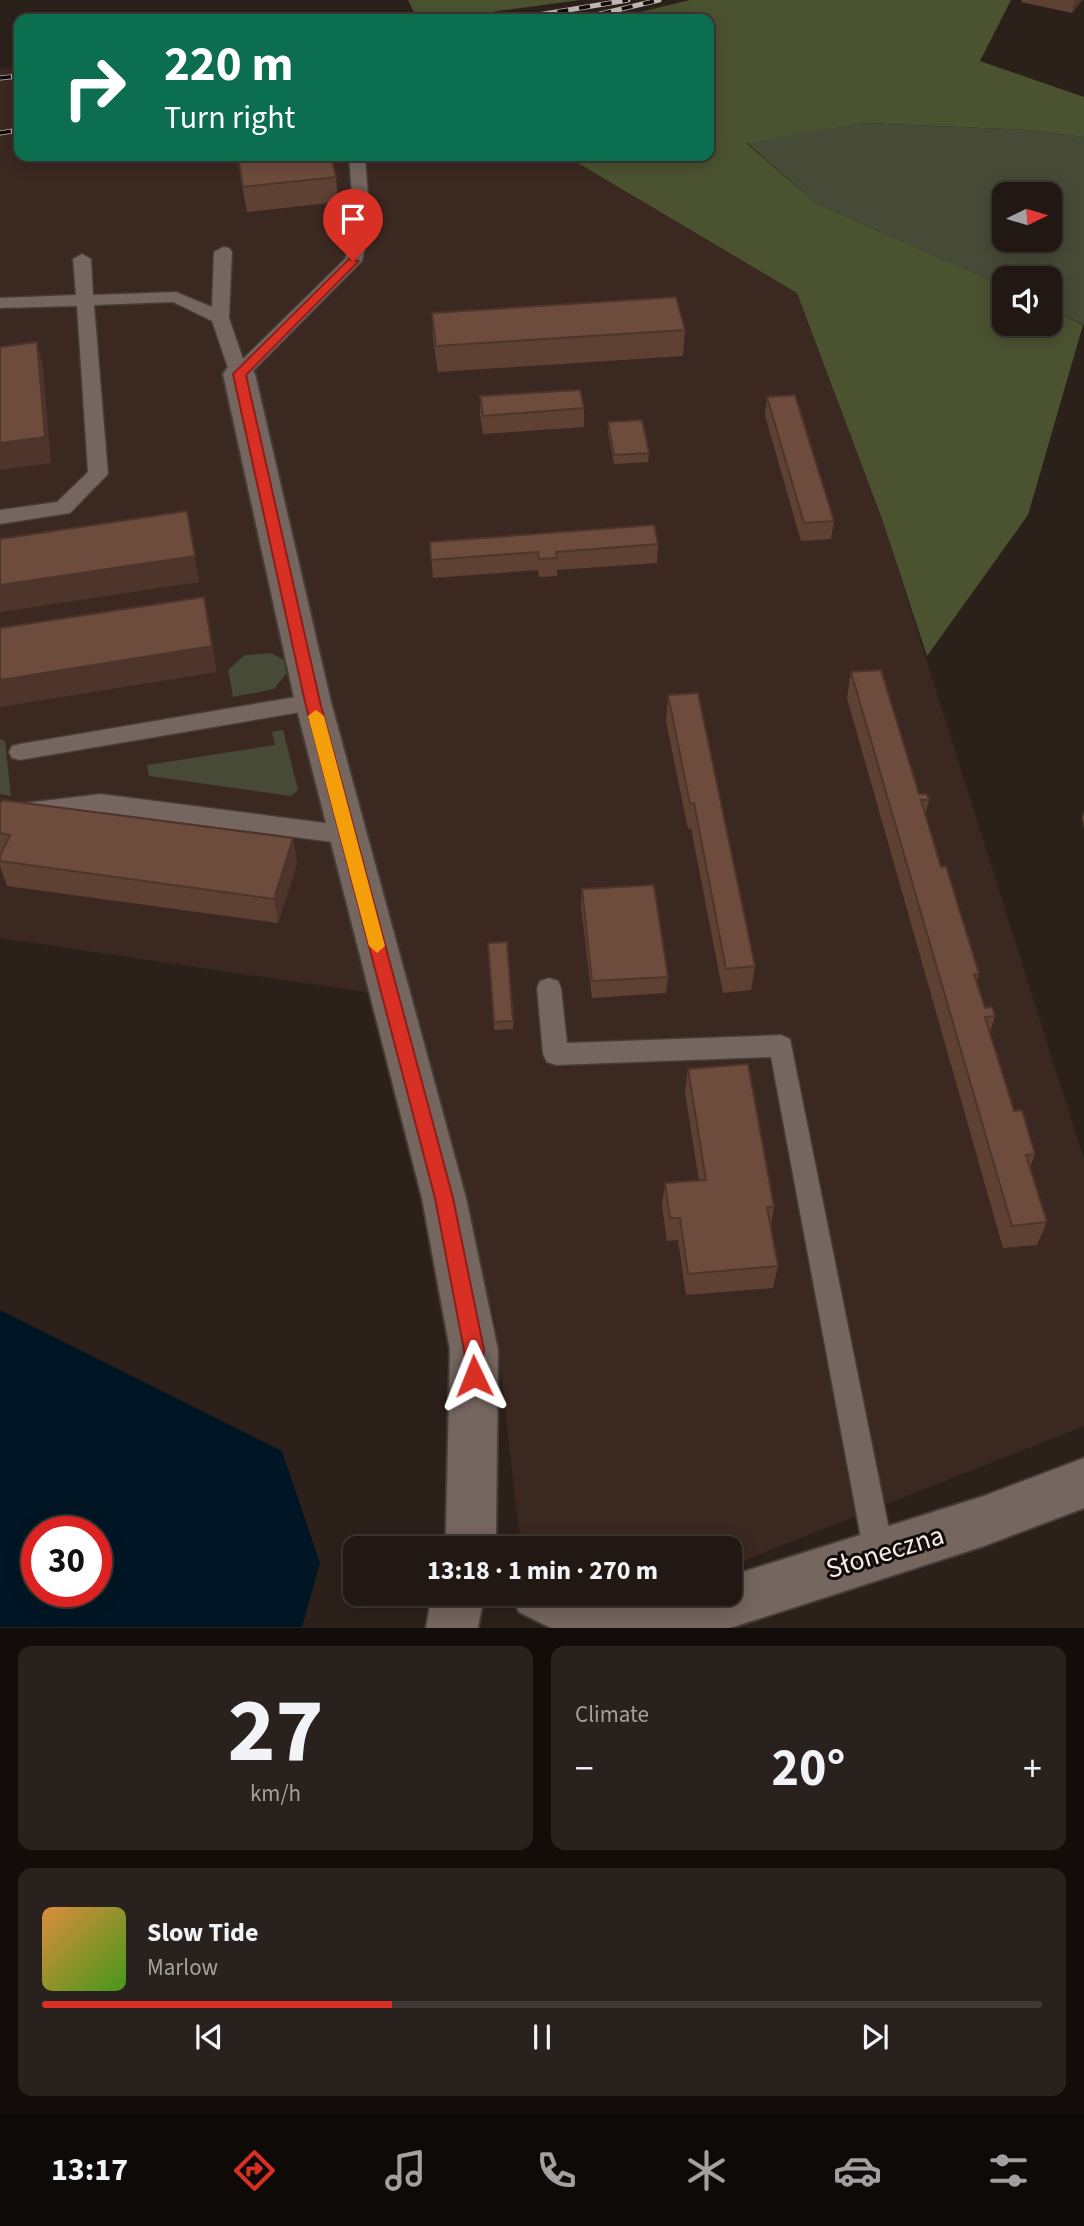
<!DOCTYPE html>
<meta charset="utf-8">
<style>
:root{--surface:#211814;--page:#29211d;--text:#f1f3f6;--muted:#a2a0a0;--line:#3e3734;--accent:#d93025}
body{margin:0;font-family:"Source Sans 3",sans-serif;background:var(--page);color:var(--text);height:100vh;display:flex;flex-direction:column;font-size:26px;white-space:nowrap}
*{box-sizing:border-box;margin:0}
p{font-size:23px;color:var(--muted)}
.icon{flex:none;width:38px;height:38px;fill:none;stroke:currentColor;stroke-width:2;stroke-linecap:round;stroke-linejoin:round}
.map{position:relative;height:1628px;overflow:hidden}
.sheet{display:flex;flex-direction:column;gap:18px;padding:18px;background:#120d0b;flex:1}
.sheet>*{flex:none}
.banner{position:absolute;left:14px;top:14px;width:700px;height:147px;border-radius:14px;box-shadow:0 4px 18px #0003,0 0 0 2px var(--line);background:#0b6e4f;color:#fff;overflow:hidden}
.needle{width:46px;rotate:85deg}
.buttons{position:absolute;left:992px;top:182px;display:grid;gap:14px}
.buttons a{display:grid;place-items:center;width:70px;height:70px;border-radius:14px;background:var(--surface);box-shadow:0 4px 18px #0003,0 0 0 2px var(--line);font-size:35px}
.speed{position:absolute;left:21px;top:1516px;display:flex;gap:14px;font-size:35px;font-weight:700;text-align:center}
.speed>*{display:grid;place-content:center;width:91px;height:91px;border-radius:50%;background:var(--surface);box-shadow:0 4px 18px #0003,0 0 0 2px var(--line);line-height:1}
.speed .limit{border:10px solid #d22;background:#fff;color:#111}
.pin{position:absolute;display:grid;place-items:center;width:60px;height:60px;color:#fff;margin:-72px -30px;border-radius:50% 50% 50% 0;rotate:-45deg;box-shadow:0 0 7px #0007}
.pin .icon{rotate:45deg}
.me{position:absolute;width:77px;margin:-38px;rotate:358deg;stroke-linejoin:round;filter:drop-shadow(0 0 5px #0008)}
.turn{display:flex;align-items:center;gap:24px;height:147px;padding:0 35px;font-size:32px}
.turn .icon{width:91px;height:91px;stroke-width:2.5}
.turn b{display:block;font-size:49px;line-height:60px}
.big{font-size:52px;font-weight:700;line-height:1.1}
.sheet .widget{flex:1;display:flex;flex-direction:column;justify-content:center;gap:10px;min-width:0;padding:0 24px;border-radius:14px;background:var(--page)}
.sheet .dial{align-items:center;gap:0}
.dial b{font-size:91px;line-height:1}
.song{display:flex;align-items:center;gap:21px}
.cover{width:84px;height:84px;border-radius:10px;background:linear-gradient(135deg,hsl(30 70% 55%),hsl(100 70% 35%))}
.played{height:7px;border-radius:4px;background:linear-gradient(90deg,var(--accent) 35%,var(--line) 35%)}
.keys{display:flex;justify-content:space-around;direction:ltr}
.heat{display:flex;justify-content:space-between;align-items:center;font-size:38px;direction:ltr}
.sheet .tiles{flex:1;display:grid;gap:18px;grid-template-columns:1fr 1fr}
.widget:last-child{grid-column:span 2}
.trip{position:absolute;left:343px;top:1536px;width:399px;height:70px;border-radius:14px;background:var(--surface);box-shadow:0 4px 18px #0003,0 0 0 2px var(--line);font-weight:700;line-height:70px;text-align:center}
.tabs{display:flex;height:112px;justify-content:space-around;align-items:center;background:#0d0a08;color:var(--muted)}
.tabs .icon{width:49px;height:49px}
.tabs .current{color:var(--accent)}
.tabs b{font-size:32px;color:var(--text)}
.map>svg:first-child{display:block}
.built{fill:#3b2921}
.green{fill:#464a36;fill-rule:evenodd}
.forest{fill:#4b5230}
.water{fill:#001624;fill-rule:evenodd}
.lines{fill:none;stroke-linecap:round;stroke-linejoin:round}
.lane-casing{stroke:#463c38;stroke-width:3}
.street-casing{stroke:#463c38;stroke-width:4}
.lane{fill:#75665f;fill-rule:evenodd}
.street{fill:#75665f;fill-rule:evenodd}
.rail-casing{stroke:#c1b7b3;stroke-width:5}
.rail{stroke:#110b09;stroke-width:3.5;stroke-dasharray:11;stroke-linecap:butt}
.wall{fill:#5f4134}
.shaded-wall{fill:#4d352b}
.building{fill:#6e4c3d;stroke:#4d352b;stroke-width:2}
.route{fill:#d93025;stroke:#8d1f18;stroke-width:2}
.slow{fill:#f59e0b}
.labels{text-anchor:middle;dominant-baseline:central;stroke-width:6;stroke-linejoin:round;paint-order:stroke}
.near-street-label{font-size:28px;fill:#f5ece8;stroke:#110b09}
</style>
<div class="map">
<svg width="1084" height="1628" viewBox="0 0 1084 1628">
<rect width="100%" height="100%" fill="#2c201b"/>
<path class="built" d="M19 67V156H566L797 293 882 519 1084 1160V1426L730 1566V1549H534L519 1531 495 1321 412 999 0 938V69Z"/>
<path class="green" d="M865 123 1027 130 1084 137V325L1050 308V278H1004V286L817 204 746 142ZM1004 194H1050V240H1004Z
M271 653 284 660 286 674 274 689 233 697 228 670 245 655Z
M283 730 298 790 291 796 149 776 147 765 275 745 272 732Z
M0 739 5 741 11 796 0 794Z"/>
<path class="forest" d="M408 0H581L438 19H417Z
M690 0H1011L980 61 1084 97V137L1027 130 865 123 746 143 817 204 1004 286V324H1050V308L1083 325 1028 515 927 656 882 519 797 293 566 156H709V19H611Z"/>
<path class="water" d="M0 1310 282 1451 320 1563 302 1627H0ZM37 1531H96V1591H37Z"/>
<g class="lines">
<g class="lane-casing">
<path id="lane" d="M349 156H365L370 222 362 261 246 378 239 380 230 374 212 321 173 302 94 305 108 474 70 513 0 524V510L57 502 88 472 77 306 0 308V298L76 295 73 259 82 254 91 259 93 295 176 292 212 307 214 252 223 247 229 248 232 252 229 318 243 359 345 259 354 222Z
M313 694 321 696 324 702 321 708 313 710 20 760 12 758 9 752 12 746 20 744Z
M101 794 348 826 356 829 359 835 356 841 348 844 101 812 0 824V806Z
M549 978 558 981 561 988 567 1043 781 1035 790 1039 894 1554 890 1565 879 1569 868 1565 864 1554 771 1057 556 1065 547 1062 543 1054 537 988 540 981Z"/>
</g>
<g class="street-casing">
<path id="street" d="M239 364 250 367 255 374 331 702 466 1198 498 1350 496 1533 493 1549H443L446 1533 450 1350 422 1198 295 702 223 374 228 367Z
M1084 1458V1508L984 1546 730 1628H551L519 1612 511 1594H730V1576L984 1496Z
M432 1594H484L478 1628H426Z"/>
</g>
<use href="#lane" class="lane"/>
<use href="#street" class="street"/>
<g class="rail-casing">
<path id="rail" d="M514 19 628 0
M579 19 659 0
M0 78 19 76
M0 133 19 130"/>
</g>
<use href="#rail" class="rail"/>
</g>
<path class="wall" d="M1022 0H1082L1072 13 1021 2Z
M237 156H331L336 177 338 202 247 212Z
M432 313 685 330 683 356 438 372 433 339Z
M480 396 584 408V427L483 434 480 415Z
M767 397 834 521 831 539 801 541 765 415Z
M608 422 649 453 648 462 614 464 608 432Z
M430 542 658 544 657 563 557 570V576L539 577 538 570 433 578Z
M851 672 919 794 929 800 925 815 941 867 979 974 976 982 985 1008 995 1016 990 1032 1014 1111 1035 1154 1030 1168 1047 1222 1037 1245 1003 1248 847 698Z
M668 695 755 966 751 990 723 993 691 828 688 829 666 721Z
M0 804 293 838 297 864 278 923 7 886 0 866Z
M1084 811V828L1082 818Z
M582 889 668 977 666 993 592 998 581 906Z
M488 943 513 1021V1029L494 1030Z
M688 1069 774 1207 771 1226 778 1266 773 1288 686 1295 678 1240 667 1241 662 1206 665 1183 699 1181 685 1092Z"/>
<path class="shaded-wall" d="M1075 0H1082L1072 13Z
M37 342 43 368 51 463 0 470V443Z
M187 511 199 582 0 612V585Z
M204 597 217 672 0 707V680Z
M293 838 297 864 278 923 274 899Z"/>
<path class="building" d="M238 156H331L336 177 243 187Z
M676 297 685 330 436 346 432 313Z
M37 342 45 437 0 443V347Z
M580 390 584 408 483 416 480 396Z
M795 395 834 521 804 523 767 397Z
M642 420 649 453 614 455 608 422Z
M187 511 195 556 0 585V539Z
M654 525 658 544 556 552 557 558 539 559 538 552 431 560 430 542Z
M204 597 212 646 0 680V628Z
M881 670 919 794H927L929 800H921L941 867 946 866 979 974H974L985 1008 992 1007 995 1016 985 1017 1014 1111 1022 1110 1035 1154 1026 1155 1047 1222 1012 1226 851 672Z
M698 693 755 966 726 969 694 803 690 804 668 695Z
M2 800 293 838 274 899 0 861V856L10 835 0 833V804Z
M654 885 668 977 592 981 582 889Z
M507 942 513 1021 494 1022 488 943Z
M748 1064 774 1207H767L778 1266 688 1274 680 1218H670L665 1183 706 1180 688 1069Z"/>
<path class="route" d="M349 259 359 261 246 375 320 702 453 1198 484 1350 481 1383 474 1386 467 1383 464 1350 435 1198 305 702 233 374Z"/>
<path class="slow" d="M316 710 324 716 385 946 377 953 369 946 308 716Z"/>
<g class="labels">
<g class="near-street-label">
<text transform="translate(885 1552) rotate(-17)">Słoneczna</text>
</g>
</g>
</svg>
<div class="buttons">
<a><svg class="needle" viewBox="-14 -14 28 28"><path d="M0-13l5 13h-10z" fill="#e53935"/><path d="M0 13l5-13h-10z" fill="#a2a0a0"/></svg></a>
<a><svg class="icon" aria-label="sound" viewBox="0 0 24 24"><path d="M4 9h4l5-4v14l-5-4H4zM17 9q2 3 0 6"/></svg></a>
</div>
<div class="speed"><div class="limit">30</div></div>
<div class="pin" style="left:353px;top:261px;background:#d93025"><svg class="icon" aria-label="arrive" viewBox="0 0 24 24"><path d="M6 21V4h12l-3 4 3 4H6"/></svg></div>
<svg class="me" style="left:474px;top:1376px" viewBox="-20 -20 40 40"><path d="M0-17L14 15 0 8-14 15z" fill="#d93025" stroke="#fff" stroke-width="4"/></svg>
<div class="trip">13:18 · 1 min · 270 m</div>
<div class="banner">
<div class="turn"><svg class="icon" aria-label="right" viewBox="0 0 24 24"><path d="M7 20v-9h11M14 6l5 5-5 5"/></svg><div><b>220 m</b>Turn right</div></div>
</div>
</div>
<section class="sheet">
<div class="tiles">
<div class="widget dial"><b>27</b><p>km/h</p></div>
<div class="widget"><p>Climate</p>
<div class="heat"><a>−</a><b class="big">20°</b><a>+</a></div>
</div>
<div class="widget">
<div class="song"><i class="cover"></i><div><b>Slow Tide</b><p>Marlow</p></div></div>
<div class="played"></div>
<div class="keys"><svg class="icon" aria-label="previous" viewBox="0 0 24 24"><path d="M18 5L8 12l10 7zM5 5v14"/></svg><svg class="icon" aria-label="pause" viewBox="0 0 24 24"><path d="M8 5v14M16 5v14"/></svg><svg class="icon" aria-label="next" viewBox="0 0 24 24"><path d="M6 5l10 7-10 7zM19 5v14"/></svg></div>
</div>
</div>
</section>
<nav class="tabs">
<b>13:17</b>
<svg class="icon current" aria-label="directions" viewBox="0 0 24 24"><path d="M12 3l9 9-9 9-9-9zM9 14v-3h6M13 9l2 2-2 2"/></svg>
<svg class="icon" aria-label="music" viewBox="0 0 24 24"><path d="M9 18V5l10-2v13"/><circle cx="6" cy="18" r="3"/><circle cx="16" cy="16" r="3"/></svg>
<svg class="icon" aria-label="phone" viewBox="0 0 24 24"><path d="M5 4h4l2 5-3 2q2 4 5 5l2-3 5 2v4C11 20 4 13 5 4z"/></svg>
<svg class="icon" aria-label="climate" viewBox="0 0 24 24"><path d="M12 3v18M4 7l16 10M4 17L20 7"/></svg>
<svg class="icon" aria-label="car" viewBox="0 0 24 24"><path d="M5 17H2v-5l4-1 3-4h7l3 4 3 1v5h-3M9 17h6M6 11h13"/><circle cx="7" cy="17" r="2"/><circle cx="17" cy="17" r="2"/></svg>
<svg class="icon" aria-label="filters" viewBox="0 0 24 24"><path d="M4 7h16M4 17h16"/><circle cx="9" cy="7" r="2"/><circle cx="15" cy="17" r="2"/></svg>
</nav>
